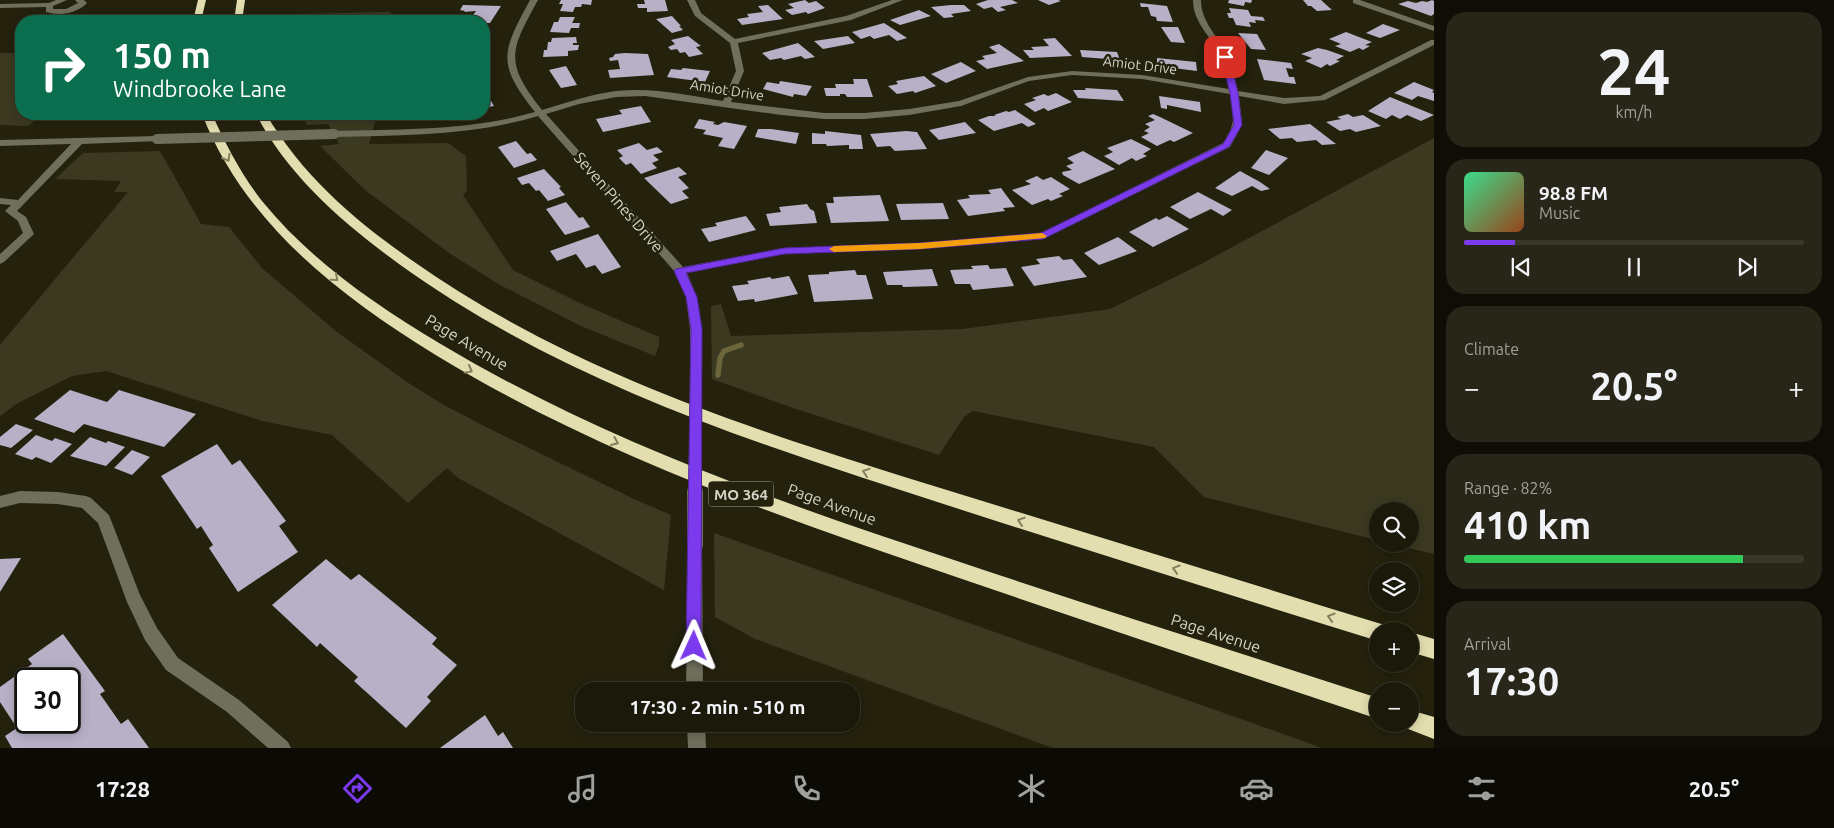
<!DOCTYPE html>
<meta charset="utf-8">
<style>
:root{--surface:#1b190a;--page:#282618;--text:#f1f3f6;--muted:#a0a09c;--line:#39382b;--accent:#7c3aed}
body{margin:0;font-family:Ubuntu,sans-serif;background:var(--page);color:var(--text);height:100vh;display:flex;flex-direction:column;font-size:19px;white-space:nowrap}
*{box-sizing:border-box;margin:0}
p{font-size:16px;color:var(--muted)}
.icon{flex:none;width:28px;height:28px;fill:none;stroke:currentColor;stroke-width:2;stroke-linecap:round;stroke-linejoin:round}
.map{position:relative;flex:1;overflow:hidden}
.sheet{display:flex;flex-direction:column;gap:12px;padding:12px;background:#0f0e06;width:400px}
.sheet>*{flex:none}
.guide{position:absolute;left:15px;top:15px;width:475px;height:105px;border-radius:20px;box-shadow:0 2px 12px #0003,0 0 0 1px var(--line);background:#0b6e4f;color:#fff;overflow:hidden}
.tools{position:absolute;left:1369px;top:502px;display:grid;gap:10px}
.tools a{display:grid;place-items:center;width:50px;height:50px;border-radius:50%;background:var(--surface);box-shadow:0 2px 12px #0003,0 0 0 1px var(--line);font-size:25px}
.speed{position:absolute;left:15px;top:668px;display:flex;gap:10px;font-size:25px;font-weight:700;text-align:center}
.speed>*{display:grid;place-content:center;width:65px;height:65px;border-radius:50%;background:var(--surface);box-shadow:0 2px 12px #0003,0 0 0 1px var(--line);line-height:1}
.speed .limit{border:2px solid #111;border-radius:8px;background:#fff;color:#111}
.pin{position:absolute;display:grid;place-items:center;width:42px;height:42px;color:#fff;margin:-21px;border-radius:10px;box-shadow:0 2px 8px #0006}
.me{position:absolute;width:55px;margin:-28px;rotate:1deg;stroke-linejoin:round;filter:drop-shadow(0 0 4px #0008)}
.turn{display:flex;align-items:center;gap:18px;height:105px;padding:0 15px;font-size:22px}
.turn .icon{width:65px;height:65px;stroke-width:2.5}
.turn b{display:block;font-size:35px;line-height:42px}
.big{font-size:38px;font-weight:700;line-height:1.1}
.sheet .card{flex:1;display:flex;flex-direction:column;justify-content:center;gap:8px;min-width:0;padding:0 18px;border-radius:20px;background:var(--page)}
.sheet .dial{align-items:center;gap:0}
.dial b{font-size:65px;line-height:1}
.song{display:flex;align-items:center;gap:15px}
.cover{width:60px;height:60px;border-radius:8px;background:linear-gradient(135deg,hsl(150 70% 55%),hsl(20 70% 35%))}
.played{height:5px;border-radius:2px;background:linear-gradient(90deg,var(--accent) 15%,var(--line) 15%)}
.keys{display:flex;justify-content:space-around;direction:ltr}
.heat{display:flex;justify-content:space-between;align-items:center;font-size:28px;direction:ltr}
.charge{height:8px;border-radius:4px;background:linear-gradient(90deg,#34c759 82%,var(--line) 0)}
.trip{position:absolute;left:575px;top:682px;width:285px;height:50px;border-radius:20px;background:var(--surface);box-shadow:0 2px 12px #0003,0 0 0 1px var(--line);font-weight:700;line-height:50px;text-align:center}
.menu{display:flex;height:80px;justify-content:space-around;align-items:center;background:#0b0a04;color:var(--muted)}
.menu .icon{width:35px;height:35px}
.menu .on{color:var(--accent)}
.menu b{font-size:22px;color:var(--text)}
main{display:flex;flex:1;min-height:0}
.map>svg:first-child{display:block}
.green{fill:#3c3921}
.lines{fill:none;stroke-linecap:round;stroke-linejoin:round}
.stream{stroke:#6a653b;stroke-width:5.5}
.building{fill:#b8b0c7;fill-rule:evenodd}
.minor{fill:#706f5c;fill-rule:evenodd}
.highway{fill:#e3deaf;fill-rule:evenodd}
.minor-bridge-far2{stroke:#706f5c;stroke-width:10}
.minor-bridge-far1{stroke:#706f5c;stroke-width:12}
.minor-bridge{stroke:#706f5c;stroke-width:16}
.oneway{stroke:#84805e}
.route{fill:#7c3aed;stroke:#51269a}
.slow{fill:#f59e0b}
.labels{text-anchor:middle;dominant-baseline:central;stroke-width:5;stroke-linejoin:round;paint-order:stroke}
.far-street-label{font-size:14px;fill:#d4d3c7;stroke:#24210d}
.shield{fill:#24210d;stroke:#9f9e8f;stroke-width:1}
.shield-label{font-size:15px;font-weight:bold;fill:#d4d3c7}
.street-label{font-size:16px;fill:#d4d3c7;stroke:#24210d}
</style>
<main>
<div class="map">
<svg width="1434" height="748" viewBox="0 0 1434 748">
<rect width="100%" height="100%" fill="#24210d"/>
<path class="green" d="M389 12 402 21H298L296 14Z
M0 53H21V114H41L29 126 0 125Z
M300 114H377L369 144 448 143 466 156 467 191 463 195 513 270 584 305 659 337V345L655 356 581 326 500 285 449 253 365 190 320 146 339 144 328 124 307 125Z
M1434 138V554L1392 544H1410V511H1378L1377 540 1204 497 1154 447 973 411 964 417 939 455 793 408 712 379 711 306 721 304 731 336 963 329 1110 309 1199 265Z
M160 151 201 224 229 227 262 268 337 332 407 382 442 404 490 429 634 499 671 515 664 590 458 478 447 468 408 503 332 435 262 421 106 371 72 376 18 403 0 416V345L128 192H114L121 181 55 179 83 153Z
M714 533 1275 731 1322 748H1053L755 639 715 617Z"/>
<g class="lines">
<path class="stream" d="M718 375 720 358 724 351 741 345"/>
</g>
<path class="building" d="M561 0H592L591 5 582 4 581 7H575L573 12 560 11 563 4H559Z
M644 0H665L668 11 647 12V8H638L637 4H645Z
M805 0 809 3 816 1 825 8 808 14 806 12 792 15 785 10 794 8 788 4Z
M988 0H1012L1018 3 1000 7 1006 10 998 12 992 7 984 9 976 4Z
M1038 0H1058L1061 1 1049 5Z
M1229 0H1252L1251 3 1245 2 1244 6 1228 3Z
M1303 0H1321L1332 10 1317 11 1311 6H1308Z
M1432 0 1434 1V14L1431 16 1398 4 1408 1 1416 3 1422 1 1427 2Z
M1140 3 1167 6 1173 22 1157 21 1156 17 1151 16 1148 7H1141Z
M463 5 501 6 490 23H484V21H476L478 18H471L476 11 464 12 465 11 460 10Z
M768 5 783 19 742 25 737 19 749 17 747 14 763 12 758 6Z
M951 5H964L971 11 951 14 954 17 944 18 931 7Z
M1229 8 1248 10 1251 16 1263 17 1265 21 1255 20 1256 23 1249 22 1251 27 1236 25 1233 18H1229L1227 13H1231Z
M919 10 931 16 900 25 890 20Z
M672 16 681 26H679L683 30 672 33 656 19Z
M560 17H575L572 23H580L579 28H571L569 33 550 32 554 22H558Z
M884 23 907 38 897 41 889 35 874 39 870 36 861 39 852 32Z
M1383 24 1400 30 1380 38 1366 33Z
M1161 27H1178L1185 43 1171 42Z
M1346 32 1372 42 1365 45 1370 46 1363 50 1359 48 1350 52 1335 46 1341 44 1329 39Z
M1238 33 1257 34 1266 50 1251 49Z
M688 36 701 46 696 47 703 54 689 57 685 52 680 53 677 49 671 50 668 47 675 44 671 40Z
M848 36 855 43 823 49 814 41Z
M576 37 577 43H573V45H579L578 50 568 51V56L543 57 544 50H547L548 42H551L552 38Z
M1055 38 1072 56 1030 58 1023 50H1034L1031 47 1049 46 1043 39Z
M798 43 815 57 805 59 801 56 784 60 781 58 770 60 762 53Z
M999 44 1024 61 987 69 976 61 985 59 982 56 997 53 989 47Z
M1318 48 1327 50 1344 56 1336 60 1340 61 1330 66 1327 64 1321 68 1305 61 1312 58 1301 54Z
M1080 50 1117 52 1120 60 1082 57Z
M625 53 648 54 654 75 610 78 608 70 620 69 618 60 610 61 609 58 613 57 615 54Z
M1157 58 1196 62 1197 71 1157 66Z
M1257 59 1291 63 1293 69 1286 68 1289 77H1294L1296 84 1264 80Z
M961 62 976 71 946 83 931 74Z
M566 66 577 85 561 88 549 70Z
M683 68 710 71 705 82 667 77 671 69 681 70Z
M924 76 936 86 915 93 913 91 897 94 888 86 898 84 896 81Z
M853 79H867L873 97H847L845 94H840V96H826L824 88H836L835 84H854Z
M780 81 812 86 806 96 794 94 793 97 763 89 767 82 779 84Z
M1414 82 1434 90 1432 92 1434 93V101L1418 96 1412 100 1394 93Z
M1085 88 1117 90 1124 101 1078 98 1073 90H1086Z
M1056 93 1072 102 1048 111 1044 108 1035 112 1024 104 1036 100 1032 98 1044 94 1048 96Z
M487 94 494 106 484 108V95Z
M1159 96 1200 102 1201 112 1167 105V109L1161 108Z
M1390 97 1434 115 1421 121 1407 115 1400 119 1392 115 1386 119 1368 111Z
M641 106 651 122 603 132 596 119 622 114 619 110Z
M1015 110 1036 124 1028 127 1022 123 994 131 978 120 989 116H996L994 115 1006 111 1009 112Z
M1153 114 1160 117 1193 133 1174 142 1170 140 1157 146 1141 137 1149 133 1144 131 1150 127 1145 124 1155 120 1148 116Z
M1348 114 1353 117 1363 115 1381 126 1356 132 1350 129 1340 131 1326 122 1341 119 1337 117Z
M699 119 715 122 713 124 718 125 724 122 747 126 734 149 718 146 723 138 703 134 706 130 694 128Z
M965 122 976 133 939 140 929 130Z
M1310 124 1336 144 1322 145 1316 140 1297 142 1292 138 1280 139 1268 129Z
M758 129H771L799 133 796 144 755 137Z
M825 131 861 135 863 149H849V145L827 146 826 144H812V133L825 134Z
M906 131 917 132 927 149 895 151 890 146 877 147 870 134Z
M1131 139 1151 149 1143 154 1147 156 1136 161 1132 158 1119 165 1104 156 1113 152 1107 148Z
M516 141 527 154 531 153 537 160 514 168 498 147Z
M639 143 647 150 657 147 663 152 653 155 659 160 652 163 657 168 641 174 631 163 626 165 619 158 623 156 617 150Z
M1266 150 1288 158 1269 175 1251 168Z
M1083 151 1115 169 1079 184 1063 175 1062 172 1072 170 1066 166 1074 163 1067 158Z
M679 167 687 174 678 177 689 188 682 191 689 198 671 204 644 178Z
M544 169 561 187 559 188 565 195 548 201 539 190 536 191 529 183 522 185 517 178Z
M1240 171 1260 182 1270 189 1261 191 1252 186 1232 196 1215 188Z
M1037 176 1043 180 1051 177 1070 189 1059 194 1063 196 1051 201 1048 199 1032 205 1012 190 1031 184 1025 181Z
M1001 188 1015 207 1003 208 1005 211 968 216 957 200 970 198 968 195 991 194 988 190Z
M1198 192 1232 210 1223 216 1211 209 1190 219 1170 207Z
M880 195 889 221 831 223 826 203H834L833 197Z
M566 202 579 218 583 217 590 227 565 235 546 209Z
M943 203 949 219 901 220 896 204Z
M807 204 810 209 814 211 817 223 770 226 766 214 781 212 779 207Z
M746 216 756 230 709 242 701 229 717 226 715 223Z
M1167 216 1189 229 1153 247 1129 232 1156 218 1159 220Z
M598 234 621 267 602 274 595 265 586 268 576 254 557 261 550 251Z
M1118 237 1137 251 1099 265 1084 253Z
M1059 256 1063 260 1072 259 1087 277 1034 286 1021 267 1040 264 1036 259Z
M988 265 990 269 1006 268 1014 286 973 290 970 284H955L950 270 973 269 971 266Z
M932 269 938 286 903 287 902 285H887L883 272Z
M855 270 857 275H866L873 299 814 302 808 275 829 274V272Z
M789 276 798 294 755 302 754 299 738 301 732 286 749 284 747 281 770 277 772 279Z
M70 390 107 402 119 390 196 414 164 447 84 424 74 433 34 419Z
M16 424 33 430 11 448 0 445V437Z
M36 435 52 441 55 438 72 444 51 463 36 457 32 460 15 454Z
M90 437 106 443 108 441 125 447 106 466 70 456Z
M217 444 232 465 240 460 286 521 279 526 298 552 238 592 209 548 213 545 201 526 197 529 161 476Z
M132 450 150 457 132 475 114 468Z
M21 558 0 592V559Z
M326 559 351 580 359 574 437 638 432 644 457 665 427 697 431 701 406 728 354 681 358 677 320 643 317 647 272 605Z
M63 634 105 691 100 694 121 724 128 719 149 748H12L5 736 17 728 0 702V687L32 664 28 659ZM26 679H69V721H26Z
M485 715 498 736 503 732 513 748H440Z"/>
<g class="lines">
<path class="minor" d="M56 0H67L53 6V9H66L78 3 75 0H84L87 3C76 14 60 16 46 12V7L0 8V4L49 3Z
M530 0H538C510 51 504 62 542 110 566 103 591 94 616 91 652 87 688 95 723 101L736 71 730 43 695 16 687 0H695L701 13 735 39 846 16 892 0H903L851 20 738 43 744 71 731 102 824 113H864L909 109 959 101 1028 77 1072 71 1142 75 1229 89C1226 78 1225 66 1220 55 1211 36 1193 23 1193 0H1201C1201 23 1219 37 1228 56 1233 67 1235 79 1238 91L1284 98 1320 96 1431 40H1434V45L1325 100 1284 104 1239 96 1242 125 1230 147 1043 239 920 249 784 254 687 273C701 304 702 321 702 354L696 358 690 354V329L686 297 675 272 538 116C471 136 403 135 334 137L329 134 334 131C402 129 469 131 535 112 496 63 502 52 530 0ZM1072 75 1142 79 1230 94C1234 117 1236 124 1223 143L1041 233 920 243 784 248 683 267 546 114 579 104 616 97 645 96 781 115 824 119H864L909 115 961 106 1029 81Z
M1353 0H1360L1434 26V31L1353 3Z
M157 136 160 137V141L82 144 17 211 26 217 34 234 4 262 0 264V254L23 233 18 221 5 211 11 205 0 204V198L18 200 71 144 0 146V140Z
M20 491 58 492 86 496 91 498 109 515 140 595 157 628 178 658 239 700 288 742 291 748H268L227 712 166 670 145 640 127 602 98 523 82 508 58 504 20 503 0 508V496Z
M695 538 700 540 702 545 703 691H686L688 545 690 540Z
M687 724H705L706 748H688Z"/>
<path class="highway" d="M198 0H206L201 21H193Z
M237 0H245L242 21H234Z
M202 114H212C226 145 241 174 262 201 310 260 374 304 439 343 601 440 778 502 957 561 1097 608 1238 652 1378 698V719C1240 673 1102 627 965 580 782 518 599 455 434 354 337 294 244 222 202 114Z
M256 114H266C302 175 353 219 410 259 583 382 789 441 989 503 1119 543 1248 583 1378 623L1385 625 1387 631H1378V641C1248 601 1119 560 990 519 786 453 575 391 399 264 343 223 288 176 256 114Z
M1410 632 1434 639V659L1410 652Z
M1410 710 1434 717V739L1403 727 1401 724H1410Z"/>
<path class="minor-bridge-far2" d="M157 139 334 134"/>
<path class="minor-bridge-far1" d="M695 494 696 354"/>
<path class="minor-bridge" d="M695 545V492"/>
</g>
<defs><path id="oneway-chevron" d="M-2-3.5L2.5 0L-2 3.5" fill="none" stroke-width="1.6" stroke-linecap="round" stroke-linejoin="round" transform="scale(1.25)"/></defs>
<g class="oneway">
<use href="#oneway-chevron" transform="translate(227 158) rotate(60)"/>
<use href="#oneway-chevron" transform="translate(335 278) rotate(40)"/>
<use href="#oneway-chevron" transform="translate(469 370) rotate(29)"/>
<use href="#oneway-chevron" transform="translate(615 442) rotate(24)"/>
<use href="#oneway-chevron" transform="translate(866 472) rotate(-161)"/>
<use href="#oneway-chevron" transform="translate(1021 521) rotate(-162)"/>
<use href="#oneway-chevron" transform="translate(1176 569) rotate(-163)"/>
<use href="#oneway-chevron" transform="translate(1331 617) rotate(-163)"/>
</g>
<path class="route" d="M1225 55 1229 57 1238 93 1242 125 1229 147 1043 239 920 249 784 254 686 273 697 297 702 329 701 646 699 652 694 654 688 652 686 646 691 329 686 297 674 271 676 269 784 248 920 243 1041 233 1223 144 1234 125 1230 93 1221 57Z"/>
<path class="slow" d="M1042 233 1047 236 1045 238 920 249 834 252 829 249 834 246 920 243Z"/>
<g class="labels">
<g class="far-street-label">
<text transform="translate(1140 65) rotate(7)">Amiot Drive</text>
<text transform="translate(727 90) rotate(9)">Amiot Drive</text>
</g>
<rect class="shield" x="708.5" y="481.5" width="65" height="25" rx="4"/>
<g class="shield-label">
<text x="741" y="494">MO 364</text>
</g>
<g class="street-label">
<text transform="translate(619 202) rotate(49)">Seven Pines Drive</text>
<text transform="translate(467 342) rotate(31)">Page Avenue</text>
<text transform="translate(832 504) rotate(20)">Page Avenue</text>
<text transform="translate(1216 633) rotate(18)">Page Avenue</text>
</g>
</g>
</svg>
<div class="tools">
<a><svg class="icon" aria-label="search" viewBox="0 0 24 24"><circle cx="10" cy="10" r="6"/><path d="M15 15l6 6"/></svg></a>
<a><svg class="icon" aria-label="layers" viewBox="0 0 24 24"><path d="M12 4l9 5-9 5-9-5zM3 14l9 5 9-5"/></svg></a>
<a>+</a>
<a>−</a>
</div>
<div class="speed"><div class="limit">30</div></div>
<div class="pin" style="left:1225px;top:57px;background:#d93025"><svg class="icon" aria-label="arrive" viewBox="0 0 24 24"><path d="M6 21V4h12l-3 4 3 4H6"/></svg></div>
<svg class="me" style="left:694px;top:646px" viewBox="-20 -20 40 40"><path d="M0-17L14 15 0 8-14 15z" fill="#7c3aed" stroke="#fff" stroke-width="4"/></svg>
<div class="trip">17:30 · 2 min · 510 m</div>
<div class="guide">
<div class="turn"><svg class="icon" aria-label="right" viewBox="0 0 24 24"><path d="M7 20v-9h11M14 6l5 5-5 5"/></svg><div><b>150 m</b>Windbrooke Lane</div></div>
</div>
</div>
<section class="sheet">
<div class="card dial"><b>24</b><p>km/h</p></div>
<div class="card">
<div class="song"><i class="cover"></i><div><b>98.8 FM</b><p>Music</p></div></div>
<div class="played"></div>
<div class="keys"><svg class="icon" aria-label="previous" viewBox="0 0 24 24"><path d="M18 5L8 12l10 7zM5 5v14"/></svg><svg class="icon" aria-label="pause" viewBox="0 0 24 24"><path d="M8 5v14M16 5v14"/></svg><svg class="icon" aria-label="next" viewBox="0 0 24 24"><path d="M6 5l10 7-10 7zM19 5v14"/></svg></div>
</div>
<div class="card"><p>Climate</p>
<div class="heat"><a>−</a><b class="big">20.5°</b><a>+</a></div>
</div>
<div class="card"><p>Range · 82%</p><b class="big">410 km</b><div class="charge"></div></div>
<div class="card"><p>Arrival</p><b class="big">17:30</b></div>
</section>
</main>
<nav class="menu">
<b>17:28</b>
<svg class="icon on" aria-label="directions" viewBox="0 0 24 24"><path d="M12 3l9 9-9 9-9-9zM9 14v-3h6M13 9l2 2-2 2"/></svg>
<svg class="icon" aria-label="music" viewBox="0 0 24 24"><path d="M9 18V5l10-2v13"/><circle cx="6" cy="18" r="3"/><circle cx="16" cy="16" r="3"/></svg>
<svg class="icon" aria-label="phone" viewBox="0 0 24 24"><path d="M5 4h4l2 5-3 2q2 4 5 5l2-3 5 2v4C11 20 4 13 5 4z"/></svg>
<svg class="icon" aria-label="climate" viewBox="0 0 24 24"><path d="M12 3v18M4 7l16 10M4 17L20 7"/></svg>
<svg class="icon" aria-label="car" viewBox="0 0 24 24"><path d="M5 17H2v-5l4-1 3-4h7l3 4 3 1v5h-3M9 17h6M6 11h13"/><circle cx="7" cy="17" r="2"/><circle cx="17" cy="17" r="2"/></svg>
<svg class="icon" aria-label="filters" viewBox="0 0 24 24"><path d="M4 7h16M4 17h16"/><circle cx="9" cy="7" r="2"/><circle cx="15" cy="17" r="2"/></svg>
<b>20.5°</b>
</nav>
